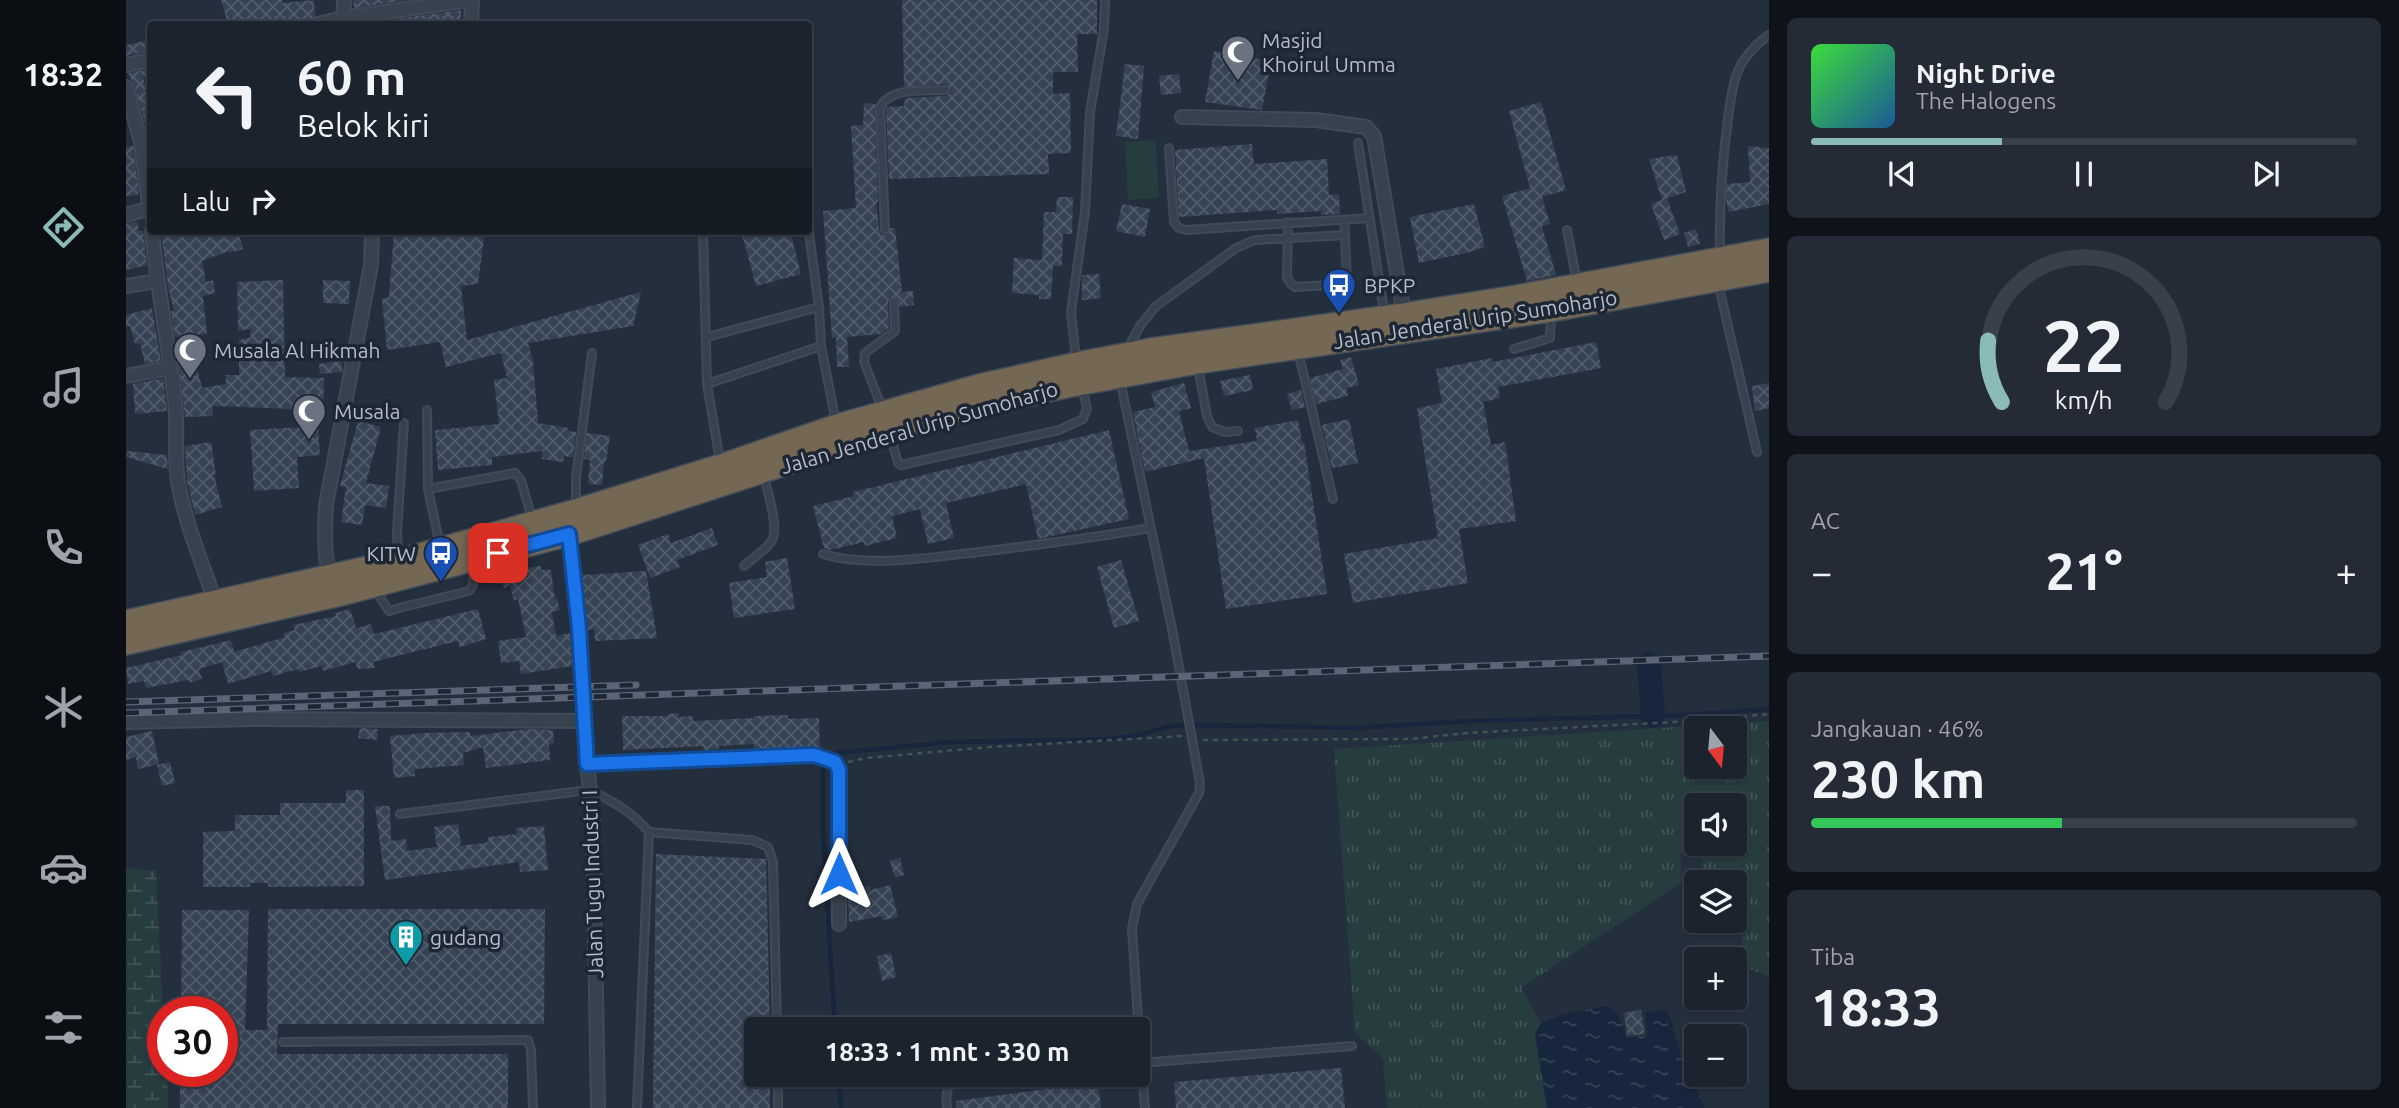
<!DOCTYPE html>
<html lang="id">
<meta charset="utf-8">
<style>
:root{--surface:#1b232e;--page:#242b36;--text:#f1f3f6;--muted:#a0a4aa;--line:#39404a;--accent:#8bbbb9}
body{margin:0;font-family:Ubuntu,sans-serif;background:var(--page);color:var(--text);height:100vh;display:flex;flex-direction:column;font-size:26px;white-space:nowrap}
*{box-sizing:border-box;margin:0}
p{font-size:23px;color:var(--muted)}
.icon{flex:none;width:38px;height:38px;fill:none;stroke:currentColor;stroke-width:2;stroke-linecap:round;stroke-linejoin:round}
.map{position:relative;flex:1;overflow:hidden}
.drawer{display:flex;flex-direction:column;gap:18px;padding:18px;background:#0f1319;width:630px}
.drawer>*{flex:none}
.guide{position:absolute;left:21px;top:21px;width:665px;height:214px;border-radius:7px;box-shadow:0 2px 5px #0004,0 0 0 2px var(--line);background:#1b232e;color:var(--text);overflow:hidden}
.needle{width:46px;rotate:164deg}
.buttons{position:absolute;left:1558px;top:716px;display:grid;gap:14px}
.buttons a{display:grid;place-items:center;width:63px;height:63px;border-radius:7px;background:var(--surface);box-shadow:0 2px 5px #0004,0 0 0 2px var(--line);font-size:35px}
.speed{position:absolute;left:21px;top:996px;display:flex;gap:14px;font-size:35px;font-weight:700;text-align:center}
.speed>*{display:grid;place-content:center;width:91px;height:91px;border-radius:50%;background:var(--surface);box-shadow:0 2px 5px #0004,0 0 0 2px var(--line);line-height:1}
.speed .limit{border:10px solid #d22;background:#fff;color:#111}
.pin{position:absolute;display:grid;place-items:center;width:60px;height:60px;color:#fff;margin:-30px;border-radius:14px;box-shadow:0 4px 10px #0006}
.me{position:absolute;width:77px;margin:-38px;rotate:0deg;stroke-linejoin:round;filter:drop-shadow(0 0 5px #0008)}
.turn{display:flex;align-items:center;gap:24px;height:147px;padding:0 35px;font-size:32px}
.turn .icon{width:91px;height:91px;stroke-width:2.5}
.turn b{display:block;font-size:49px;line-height:60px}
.then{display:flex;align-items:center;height:66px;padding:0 35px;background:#0003;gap:14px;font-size:26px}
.big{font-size:52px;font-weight:700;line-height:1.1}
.drawer .card{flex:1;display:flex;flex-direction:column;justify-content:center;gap:10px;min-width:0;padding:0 24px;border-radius:10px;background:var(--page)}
.drawer .dial{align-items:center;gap:0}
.dial svg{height:182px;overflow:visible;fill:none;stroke:var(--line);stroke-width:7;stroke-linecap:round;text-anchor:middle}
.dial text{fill:var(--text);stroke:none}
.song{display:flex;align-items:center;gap:21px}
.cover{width:84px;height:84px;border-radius:10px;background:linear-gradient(135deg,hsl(120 70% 55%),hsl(210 70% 35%))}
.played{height:7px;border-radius:4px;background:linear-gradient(90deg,var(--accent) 35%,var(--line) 35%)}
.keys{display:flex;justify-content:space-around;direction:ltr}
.heat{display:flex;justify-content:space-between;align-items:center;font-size:38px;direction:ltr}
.charge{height:10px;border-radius:5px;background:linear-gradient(90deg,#34c759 46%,var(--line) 0)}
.trip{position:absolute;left:618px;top:1017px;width:406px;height:70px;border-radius:7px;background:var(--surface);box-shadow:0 2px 5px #0004,0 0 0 2px var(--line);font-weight:700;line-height:70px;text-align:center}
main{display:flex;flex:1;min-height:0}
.tab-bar{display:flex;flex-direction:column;width:126px;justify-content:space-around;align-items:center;background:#0b0e12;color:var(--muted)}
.tab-bar .icon{width:49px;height:49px}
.tab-bar .selected{color:var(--accent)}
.tab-bar b{font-size:32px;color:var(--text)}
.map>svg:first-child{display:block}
.grass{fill:url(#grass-tufts);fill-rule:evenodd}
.wetland{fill:url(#wetland-marsh)}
.pitch{fill:#263c3f}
.water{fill:url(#water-ripples)}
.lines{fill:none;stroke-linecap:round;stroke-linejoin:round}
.stream{stroke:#17263c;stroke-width:4.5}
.river{stroke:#17263c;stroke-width:24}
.building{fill:url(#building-cross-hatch)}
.lane-casing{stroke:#414a57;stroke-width:10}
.street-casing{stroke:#414a57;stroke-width:16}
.highway-casing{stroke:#434c59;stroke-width:26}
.path{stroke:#3f5557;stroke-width:2.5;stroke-dasharray:5 5;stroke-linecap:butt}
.lane{stroke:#38414e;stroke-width:6}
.street{stroke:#38414e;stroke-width:12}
.highway{stroke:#746855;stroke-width:23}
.rail-casing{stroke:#5a6575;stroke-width:7}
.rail{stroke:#1d2633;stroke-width:4.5;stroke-dasharray:13;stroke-linecap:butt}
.route-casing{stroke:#114b97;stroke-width:18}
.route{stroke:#1a73e8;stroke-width:12}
.labels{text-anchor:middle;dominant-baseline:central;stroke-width:7;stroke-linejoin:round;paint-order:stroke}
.poi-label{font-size:21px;fill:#b4bcc9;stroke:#1d2633;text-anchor:start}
.street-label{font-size:21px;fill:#b4bcc9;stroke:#1d2633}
</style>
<main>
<nav class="tab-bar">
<b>18:32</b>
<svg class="icon selected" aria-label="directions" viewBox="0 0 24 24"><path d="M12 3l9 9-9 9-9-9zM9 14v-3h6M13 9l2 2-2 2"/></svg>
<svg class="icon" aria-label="music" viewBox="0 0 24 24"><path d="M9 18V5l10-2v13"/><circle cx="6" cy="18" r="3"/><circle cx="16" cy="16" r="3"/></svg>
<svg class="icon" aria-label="phone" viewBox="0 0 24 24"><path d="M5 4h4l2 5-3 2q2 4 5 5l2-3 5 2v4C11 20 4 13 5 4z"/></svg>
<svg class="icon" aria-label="climate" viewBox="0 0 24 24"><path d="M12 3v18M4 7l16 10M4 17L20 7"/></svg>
<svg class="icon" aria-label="car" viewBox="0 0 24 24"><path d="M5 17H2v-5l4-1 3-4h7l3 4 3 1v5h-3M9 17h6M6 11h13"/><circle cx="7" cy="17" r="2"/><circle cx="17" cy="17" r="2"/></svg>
<svg class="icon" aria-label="filters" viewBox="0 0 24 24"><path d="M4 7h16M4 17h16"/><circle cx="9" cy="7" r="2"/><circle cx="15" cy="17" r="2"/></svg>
</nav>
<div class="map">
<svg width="1643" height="1108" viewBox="0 0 1643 1108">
<defs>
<pattern id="grass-tufts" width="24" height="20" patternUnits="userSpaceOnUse" patternTransform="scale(1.75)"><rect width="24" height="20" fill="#263c3f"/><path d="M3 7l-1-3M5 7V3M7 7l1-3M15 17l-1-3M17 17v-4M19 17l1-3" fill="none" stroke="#435659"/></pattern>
<pattern id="wetland-marsh" width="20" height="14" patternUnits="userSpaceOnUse" patternTransform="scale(1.75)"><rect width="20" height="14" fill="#263c3f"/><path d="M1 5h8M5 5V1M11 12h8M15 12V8" fill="none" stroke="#435659"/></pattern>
<pattern id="water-ripples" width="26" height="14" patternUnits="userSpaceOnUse" patternTransform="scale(1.75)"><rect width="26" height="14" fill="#17263c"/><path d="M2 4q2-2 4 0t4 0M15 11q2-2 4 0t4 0" fill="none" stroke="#364457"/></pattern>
<pattern id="building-cross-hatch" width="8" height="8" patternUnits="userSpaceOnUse" patternTransform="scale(1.75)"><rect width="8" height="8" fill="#364354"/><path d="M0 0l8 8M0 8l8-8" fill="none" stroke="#515c6b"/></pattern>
</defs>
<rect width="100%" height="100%" fill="#242f3e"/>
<path class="grass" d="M1643 721V977L1617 966 1614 879 1578 881 1575 854H1554L1556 882 1395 988 1415 1023 1409 1034 1421 1108H1261L1257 1059 1229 1033 1208 749ZM1570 728H1608V766H1570ZM1570 805H1608V844H1570Z"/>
<path class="wetland" d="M0 868 30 871 37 1011V1071H41L42 1108H0Z"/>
<path class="pitch" d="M1030 140 1033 198 1002 200 999 142Z"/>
<path class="water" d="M1479 1006C1495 1010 1496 1024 1500 1038L1522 1035 1519 1012 1539 1010 1544 1016 1559 1071 1571 1089 1579 1108H1421L1409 1034 1415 1023 1438 1014Z"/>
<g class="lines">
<path class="stream" d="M704 757 710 753 825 742 982 739 1014 735 1043 726 1075 725 1230 728 1342 721 1561 715 1643 709
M697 762V832L709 1029
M712 1074 715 1108"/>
<path class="river" d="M1523 664 1527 716"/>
</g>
<path class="building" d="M95 0H156V3L188 0 189 16 184 22 102 24Z
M227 0H281L228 8Z
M776 0H971V34H951L952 72H927V94L944 93 945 153 922 154 923 174 763 179 760 109 761 107 778 106 779 98 820 96 825 91 823 87 819 84 778 87Z
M335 10V24H233Z
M24 40V51L0 56V45Z
M1088 51 1145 61 1136 110 1079 102Z
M999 64 1018 66 1012 139 990 136Z
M24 69V76L17 77 24 106V121L19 123 8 85 2 73Z
M1053 74 1055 93 1035 95 1033 76Z
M1415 102 1440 190 1416 197 1424 224 1416 226 1430 275 1401 281 1376 196 1404 188 1383 111Z
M738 103 749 104 752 203H750L753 229 756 234 760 235 765 228H769L776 292 787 291 788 305 774 307 772 298H764L762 302 763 328 755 334 721 337 723 367H711L710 337 706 338 697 211 730 208 725 126 737 125Z
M1126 144 1128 164 1201 159 1203 195 1213 194 1214 214 1195 215V211L1151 214V210L1053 217 1049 150Z
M7 146 13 192 11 195 0 196V147Z
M1622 146 1643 148V204L1603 212 1600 200 1601 184 1624 182Z
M1551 155 1560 192 1536 200 1523 159Z
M931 197H947L946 234H937L936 266H927L925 299H913V295L886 293 888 258 916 260 918 212H930Z
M1541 198 1554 234 1538 240 1525 204Z
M996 204 1024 209 1019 237 990 231Z
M1348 204 1359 247 1340 253 1293 263 1284 217Z
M11 222 13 231H17L21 265 0 270V224Z
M1570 229 1574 244 1562 247 1558 233Z
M35 231H112L117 249 103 253V251L76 261 80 282 87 280 89 293 77 296 81 334 49 337 45 311H48L42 287Z
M268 231H359L352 284 335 286 341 340 515 292 507 326 402 343 407 361 412 423 442 428V431L450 432 447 457 438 456 437 462 416 459 417 451 366 457V465L312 470 309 430 373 424 368 380 381 378 375 353 320 367 314 342 261 350 256 299 263 297Z
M615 231H664L675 274 630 286Z
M973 274 975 298 956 300V275Z
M157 280 159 377 198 378 197 410 86 406 87 416 59 417 52 358 71 352 75 366 71 367 76 388 100 384V375H113V340L125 337 124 329 112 331 111 282Z
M197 280 224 281 223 304 197 303Z
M26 308 35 361 19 364 14 343 9 344 4 326 0 327V315Z
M1470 342 1475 368 1372 387 1374 398 1357 402 1365 445 1379 442 1390 521 1333 529 1342 583 1227 603 1218 554 1312 538 1291 408 1316 403 1310 369 1366 358 1367 362Z
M1225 357 1233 385 1220 388 1222 396 1190 404 1184 378 1217 369 1214 360Z
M216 361V372L194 374 193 364Z
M1124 375 1127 390 1098 396 1094 381Z
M37 378 41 411 9 414 7 384Z
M1058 383 1065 408 1053 411 1063 451 1131 441 1129 428 1172 420 1176 442H1178L1201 594 1100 609 1078 458 1019 472 1007 412 1029 407 1025 392Z
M1643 383V408L1629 411 1626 386Z
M1175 390 1179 407 1166 410 1161 394Z
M1223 419 1232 463 1206 468 1196 425Z
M232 421 255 427 240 483 263 486 260 508 239 505 236 525 215 522 220 487 214 486Z
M192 426 194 455 171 457 173 488 128 491 124 430Z
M983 430 1003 519 912 539 900 484 820 503 828 538 802 544 794 509 766 516 771 538 739 546 738 542 704 550 698 548 687 506 728 496 727 492Z
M461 433 484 436 480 462H478L476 485 462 484 464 460 458 459Z
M85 442 90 475H88L96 507 69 515 61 481 59 446Z
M1 451 41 455 42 469 0 457Z
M586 528 592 545 551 560 554 567 524 578 512 545 542 534 545 543Z
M661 558 669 609 608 618 603 583 641 577 639 562Z
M995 560 1013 621 988 628 971 567Z
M391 566 392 569 415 566V570H425L429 600 431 599 434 610 426 612 430 636 444 633 446 666 395 674 393 661 375 663 372 641 400 637 392 599 388 600 384 586 378 588 376 583 372 584 368 572Z
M520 571 531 638 469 641 468 629 462 630 456 575Z
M224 609 230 628 245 624 248 634 352 609 360 639 334 647 332 641 247 662 249 668 231 669 230 662 197 671 196 666 173 672 172 669 147 676 145 671 102 684 96 662 73 669 76 679 63 683V680L20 688 18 681 2 684 0 668 56 655 55 652 105 640 108 652 159 637 158 633 169 630 167 625 210 616 209 613Z
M552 713 553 717 567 716V721L628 718V716L662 715V719L693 718 694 748 628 749V744L593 746V749L578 750 577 746 497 750 496 716H542V714Z
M234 728 252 729 251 740 232 738Z
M403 729 427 730 428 743 423 744 424 760 360 768 357 747 337 753 338 765 289 769V776L268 778 264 736 299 733 344 732V736Z
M26 731 33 764 12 769 10 757 0 760V737Z
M44 762 49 783 36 786 31 765Z
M220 790H238V886L142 887V883H124V887H77V832L109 831V815H154V803H220Z
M249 806H264L265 841 280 839 281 851 311 847 308 827 332 824 335 846 363 842 362 837 391 834 390 828 418 826 422 870 394 872 393 862 259 880Z
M530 854 640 859 644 1029H630V1074H644V1108H527Z
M774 858 778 875 769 878 764 861Z
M764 885 772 917 757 920 756 916 723 922 722 889 744 886V890Z
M142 909H419L418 1024H152L151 1054H382V1108H54V1071H96V1012H55L56 910H123L119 1030H141Z
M765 953 770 977 756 981 751 956Z
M1515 1010 1519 1034 1501 1036 1498 1013Z
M1215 1068 1219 1108H1050L1048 1082Z
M972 1082 975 1108H830V1101Z"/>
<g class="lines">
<g class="lane-casing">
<path id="lane" d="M1232 143 1258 311
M1043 148 1048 222 1053 228 1060 230 1243 218
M1162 222 1161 277 1165 284 1169 287 1221 284 1219 235
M682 226 693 307
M759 229 754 107C765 87 799 91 819 90
M1441 230 1451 282
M577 231 581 384 594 461
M1594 253C1593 207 1596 164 1602 119 1604 103 1606 86 1612 71 1617 58 1631 43 1643 35
M1592 283 1631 452
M581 337 693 307 695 346 710 422
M1388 349 1424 338 1425 315
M1001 350 1014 326 1029 307 1110 248 1129 240 1219 235 1218 220
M1172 351 1207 499
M950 360 945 312 959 212 964 112 978 29 979 0
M1072 367 1081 416 1086 427 1099 432 1112 431
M994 380 1046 629 1074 783 1073 793 1011 904 1006 929 1015 1063H1012
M581 384 695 346
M756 408 738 362 739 353 769 331 768 302
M301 410 302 489 314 546
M764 434 772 463 775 465 933 430 957 419 961 408 956 387
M302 489 389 473 395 480 406 519
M450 506V478L466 353
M697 554C741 568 807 557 853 552 910 545 967 538 1024 528
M272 556 271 532 278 423
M618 566C626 558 644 548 647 538 652 523 641 491 638 476
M248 588 263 611 273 608 343 591 347 585 348 564
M274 814 463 790C488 802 505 811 523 832L626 840 642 847 647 862 651 1029
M157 1042 402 1040 405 1050 407 1108
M652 1074V1108
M511 1108 523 832
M821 1108C819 1092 821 1082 836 1074
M1019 1108 1015 1063 1226 1046"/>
</g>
<g class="street-casing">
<path id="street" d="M192 24 217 18 343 0
M217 24 218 0
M345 24 346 0
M0 65 24 60
M0 87 15 142 24 212
M1056 117 1190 120 1240 127 1248 136 1278 315
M0 215 24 208
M26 231C31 288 43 345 49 402 52 428 48 455 52 482 59 523 76 562 89 601
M0 286 31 281
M0 376 44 368
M443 534 453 628 461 764 467 816 472 1108
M205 578C197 556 199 528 200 505L245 265 246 231
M0 722 126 719 458 721
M461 764 688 755 709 762 713 770V924"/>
</g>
<g class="highway-casing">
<path id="highway" d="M0 622 273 561 450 511 595 466 711 426 853 386 951 364 1025 350 1278 315 1390 297 1643 250
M0 643 219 593 443 534 763 430 860 404 940 386 1071 362 1425 310 1643 270"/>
</g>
<path class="path" d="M1077 740 1284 739 1341 733 1567 721 1643 714
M722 762 740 758 864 747 1057 736"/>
<use href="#lane" class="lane"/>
<use href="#street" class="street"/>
<use href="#highway" class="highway"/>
<g class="rail-casing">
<path id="rail" d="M0 702 510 685
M0 713 1643 656"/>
</g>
<use href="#rail" class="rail"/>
</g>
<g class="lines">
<g class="route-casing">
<path id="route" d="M372 553 443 534 453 628 461 764 688 755 709 762 713 770V874"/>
</g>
<use href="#route" class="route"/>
</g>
<defs>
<g id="mosque-pin" transform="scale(1.75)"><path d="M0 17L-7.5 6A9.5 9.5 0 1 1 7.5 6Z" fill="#6b7280" stroke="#1d2633"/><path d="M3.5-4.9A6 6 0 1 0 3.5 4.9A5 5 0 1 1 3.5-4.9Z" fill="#fff"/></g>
<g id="bus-pin" transform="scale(1.75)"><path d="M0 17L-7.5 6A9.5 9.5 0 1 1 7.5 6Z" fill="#1a4fb4" stroke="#1d2633"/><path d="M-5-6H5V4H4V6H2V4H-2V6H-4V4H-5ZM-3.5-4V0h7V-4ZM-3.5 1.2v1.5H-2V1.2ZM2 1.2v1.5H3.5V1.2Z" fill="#fff"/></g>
<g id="building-pin" transform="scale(1.75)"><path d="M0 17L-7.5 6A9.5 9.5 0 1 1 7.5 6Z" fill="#0f9aa8" stroke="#1d2633"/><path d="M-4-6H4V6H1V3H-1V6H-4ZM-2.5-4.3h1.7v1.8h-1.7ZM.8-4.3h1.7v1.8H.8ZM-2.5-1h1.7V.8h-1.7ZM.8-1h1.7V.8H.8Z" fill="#fff"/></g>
</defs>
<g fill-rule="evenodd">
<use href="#mosque-pin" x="1112" y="52"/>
<use href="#bus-pin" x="1213" y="285"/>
<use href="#mosque-pin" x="64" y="350"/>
<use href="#mosque-pin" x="183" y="411"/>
<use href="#bus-pin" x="315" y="553"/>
<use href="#building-pin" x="280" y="937"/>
</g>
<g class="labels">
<g class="poi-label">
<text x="1136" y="40">Masjid<tspan x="1136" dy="24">Khoirul Umma</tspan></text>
<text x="1238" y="285">BPKP</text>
<text x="88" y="350">Musala Al Hikmah</text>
<text x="208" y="411">Musala</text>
<text x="290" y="553" text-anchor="end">KITW</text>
<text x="304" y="937">gudang</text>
</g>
<g class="street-label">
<text transform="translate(1349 319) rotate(-9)">Jalan Jenderal Urip Sumoharjo</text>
<text transform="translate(793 427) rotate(-16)">Jalan Jenderal Urip Sumoharjo</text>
<text transform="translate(466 884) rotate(-92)">Jalan Tugu Industri I</text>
</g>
</g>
</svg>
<div class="buttons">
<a><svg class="needle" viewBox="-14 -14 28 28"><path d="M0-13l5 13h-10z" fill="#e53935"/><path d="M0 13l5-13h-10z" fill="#a0a4aa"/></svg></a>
<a><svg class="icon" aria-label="sound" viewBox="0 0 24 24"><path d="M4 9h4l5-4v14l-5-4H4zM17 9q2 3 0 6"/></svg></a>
<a><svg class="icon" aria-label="layers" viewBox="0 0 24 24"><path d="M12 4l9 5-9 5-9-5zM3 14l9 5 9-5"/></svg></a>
<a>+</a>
<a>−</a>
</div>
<div class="speed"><div class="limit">30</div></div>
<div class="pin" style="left:372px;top:553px;background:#d93025"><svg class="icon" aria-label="arrive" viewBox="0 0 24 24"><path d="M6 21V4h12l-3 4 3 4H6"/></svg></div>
<svg class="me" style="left:713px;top:874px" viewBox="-20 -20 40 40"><path d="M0-17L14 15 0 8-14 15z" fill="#1a73e8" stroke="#fff" stroke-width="4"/></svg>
<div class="trip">18:33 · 1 mnt · 330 m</div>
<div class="guide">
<div class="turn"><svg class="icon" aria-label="left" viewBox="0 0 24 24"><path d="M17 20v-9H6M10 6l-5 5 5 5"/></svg><div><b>60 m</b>Belok kiri</div></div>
<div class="then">Lalu<svg class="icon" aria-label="right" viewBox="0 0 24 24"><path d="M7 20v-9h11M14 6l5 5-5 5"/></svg></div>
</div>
</div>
<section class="drawer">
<div class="card">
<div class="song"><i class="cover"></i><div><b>Night Drive</b><p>The Halogens</p></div></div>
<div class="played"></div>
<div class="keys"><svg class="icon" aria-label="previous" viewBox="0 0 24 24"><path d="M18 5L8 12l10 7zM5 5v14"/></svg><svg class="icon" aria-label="pause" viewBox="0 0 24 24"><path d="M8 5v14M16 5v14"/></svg><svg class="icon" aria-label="next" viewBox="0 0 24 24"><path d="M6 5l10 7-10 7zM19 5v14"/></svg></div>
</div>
<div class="card dial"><svg viewBox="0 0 100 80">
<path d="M14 69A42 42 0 1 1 86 69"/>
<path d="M14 69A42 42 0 0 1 8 42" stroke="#8bbbb9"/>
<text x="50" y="56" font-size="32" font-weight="700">22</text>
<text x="50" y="72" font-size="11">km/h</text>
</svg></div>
<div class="card"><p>AC</p>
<div class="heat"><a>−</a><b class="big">21°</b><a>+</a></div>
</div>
<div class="card"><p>Jangkauan · 46%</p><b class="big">230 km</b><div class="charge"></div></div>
<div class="card"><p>Tiba</p><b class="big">18:33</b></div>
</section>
</main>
